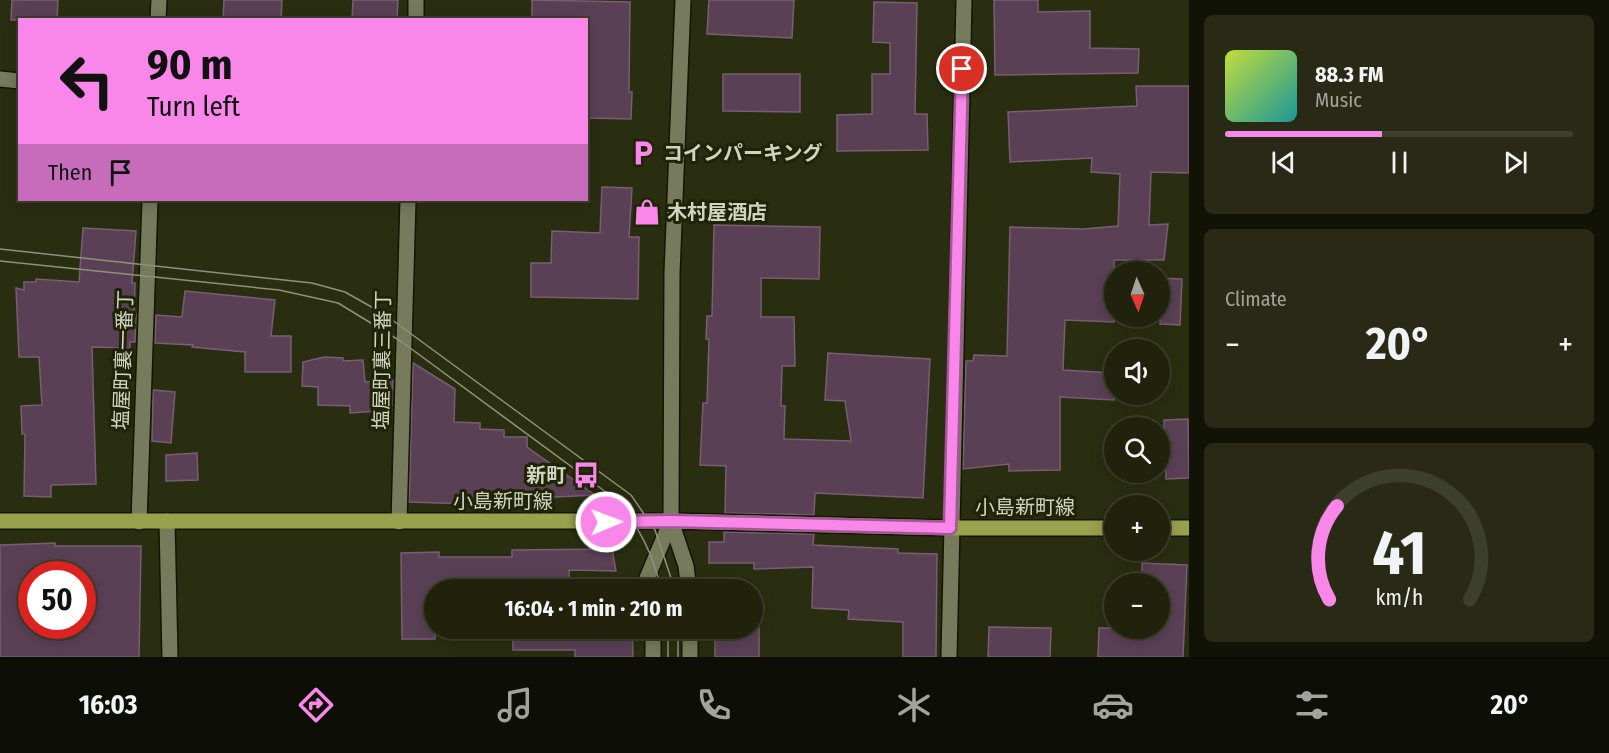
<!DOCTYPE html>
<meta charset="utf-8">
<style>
:root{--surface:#20220c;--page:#282a15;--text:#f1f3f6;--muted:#a2a49d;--line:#3d3f2d;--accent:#f987e9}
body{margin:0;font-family:"Fira Sans Condensed","Noto Sans JP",sans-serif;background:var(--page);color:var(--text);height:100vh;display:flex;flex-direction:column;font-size:22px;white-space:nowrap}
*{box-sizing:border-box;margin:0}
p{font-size:20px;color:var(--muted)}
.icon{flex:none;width:33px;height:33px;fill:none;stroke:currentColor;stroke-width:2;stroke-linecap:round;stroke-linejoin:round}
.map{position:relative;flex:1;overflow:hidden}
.side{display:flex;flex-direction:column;gap:15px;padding:15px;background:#121307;width:420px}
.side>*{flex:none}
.hud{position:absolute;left:18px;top:18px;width:570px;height:183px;border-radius:0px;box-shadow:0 3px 15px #0003,0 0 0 2px var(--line);background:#f987e9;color:#111;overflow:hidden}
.needle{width:39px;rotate:177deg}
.fabs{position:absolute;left:1104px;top:261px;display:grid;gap:12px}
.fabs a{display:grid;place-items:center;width:66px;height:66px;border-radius:50%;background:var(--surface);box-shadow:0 3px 15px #0003,0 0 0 2px var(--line);font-size:30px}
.speed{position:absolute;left:18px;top:561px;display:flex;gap:12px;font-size:30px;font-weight:700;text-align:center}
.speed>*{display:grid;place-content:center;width:78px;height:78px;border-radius:50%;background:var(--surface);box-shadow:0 3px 15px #0003,0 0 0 2px var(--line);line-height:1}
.speed .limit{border:9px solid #d22;background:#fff;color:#111}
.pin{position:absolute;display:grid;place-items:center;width:51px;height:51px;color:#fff;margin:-26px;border:3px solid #fff;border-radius:50%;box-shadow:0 2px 6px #0007}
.me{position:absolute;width:66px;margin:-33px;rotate:89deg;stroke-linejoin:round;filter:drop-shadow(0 0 4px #0008)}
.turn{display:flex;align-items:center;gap:21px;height:126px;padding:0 30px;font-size:27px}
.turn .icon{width:78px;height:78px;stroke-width:2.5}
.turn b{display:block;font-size:42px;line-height:51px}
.then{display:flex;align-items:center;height:57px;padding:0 30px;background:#0003;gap:12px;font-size:22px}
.big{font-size:45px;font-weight:700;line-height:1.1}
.side .widget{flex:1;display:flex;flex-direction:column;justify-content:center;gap:9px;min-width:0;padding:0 21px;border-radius:9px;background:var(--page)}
.side .dial{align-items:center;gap:0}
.dial svg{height:156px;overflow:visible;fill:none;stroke:var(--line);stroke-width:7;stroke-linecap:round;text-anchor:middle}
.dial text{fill:var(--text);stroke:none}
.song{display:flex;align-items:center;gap:18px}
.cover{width:72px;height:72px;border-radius:9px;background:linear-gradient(135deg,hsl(70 70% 55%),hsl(180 70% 35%))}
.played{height:6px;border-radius:3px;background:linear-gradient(90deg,var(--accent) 45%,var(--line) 45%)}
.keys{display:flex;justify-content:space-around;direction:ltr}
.heat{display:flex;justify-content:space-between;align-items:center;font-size:33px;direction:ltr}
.trip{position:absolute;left:424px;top:579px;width:339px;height:60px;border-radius:30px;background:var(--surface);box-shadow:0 3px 15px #0003,0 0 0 2px var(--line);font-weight:700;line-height:60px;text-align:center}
.tabs{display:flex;height:96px;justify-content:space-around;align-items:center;background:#0d0e05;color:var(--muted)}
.tabs .icon{width:42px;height:42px}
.tabs .current{color:var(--accent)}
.tabs b{font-size:27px;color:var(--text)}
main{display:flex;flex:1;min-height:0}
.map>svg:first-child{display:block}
.building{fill:#5a4055;stroke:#785d73;stroke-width:1.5;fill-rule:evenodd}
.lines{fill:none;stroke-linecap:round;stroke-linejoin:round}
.minor-casing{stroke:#131600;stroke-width:18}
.major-casing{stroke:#131600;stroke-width:18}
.minor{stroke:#767b5b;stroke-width:15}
.major{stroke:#98a24d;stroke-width:15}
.tram{stroke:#8e927c;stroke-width:1.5}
.route-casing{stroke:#a25897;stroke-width:15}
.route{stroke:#f987e9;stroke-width:10}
.labels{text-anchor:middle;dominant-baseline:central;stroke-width:6;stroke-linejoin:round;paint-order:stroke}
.poi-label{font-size:20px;font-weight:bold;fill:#d1d4c3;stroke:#202406;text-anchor:start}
.street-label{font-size:20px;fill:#d1d4c3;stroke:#202406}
</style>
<main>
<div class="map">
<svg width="1189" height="657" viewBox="0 0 1189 657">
<rect width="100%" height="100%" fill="#2a2e10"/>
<path class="building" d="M12 0H58L57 20H11Z
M224 0H282L281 20H223Z
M353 0H398L397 20H352Z
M532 0 630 2 629 92H632L631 119 586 118V20H532Z
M709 0H794L792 38 707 34Z
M994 0H1038V12L1090 11V48L1139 49 1138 73 995 75Z
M874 2 917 3 915 114H927L928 150 837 151V115L872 114V74H890V43L873 42Z
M723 74H800V112L723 111Z
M1136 86H1189V173L1151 172 1149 225 1168 224 1164 260H1114V322L1065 320 1063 370 1114 373V400L1060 397V470L1009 471V464L963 469 966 361H973L974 355 1007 356 1010 227 1083 229 1118 226 1120 174 1091 172 1092 158 1010 162 1008 112 1137 106Z
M602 187 632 188 629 237H639L638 299 531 297V263H551L552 231 600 233Z
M714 225 820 227 819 279 761 278V317H794L795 366H782L781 406H785L784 439 851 441 845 401 825 400 828 353 930 359 923 498 815 493 814 515 725 513 726 466 700 465 703 403H707L709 339H706L707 316H712Z
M83 228 136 231 132 283H135L134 314H136L135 342H130V348L92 347 96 484 51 485V497L24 496 25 434H22L21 406 42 405 39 357H19L16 288 24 290V282H36V279L79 282Z
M1160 278 1182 279 1180 325 1160 324Z
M185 291 275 300 271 336H291V372H245V352L192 347 193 345 155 343 156 315 182 317Z
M324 357 343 358V361L363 360 365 382 393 380 392 410 350 413V406L318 405V387L302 386 303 362Z
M413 363 455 389 454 422 480 423V429L504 430V437H527V447L595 495 469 501V504L409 502Z
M153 390 175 392 171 443 152 441Z
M1188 419 1189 478 1166 479 1164 420Z
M197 453 198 480 166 481V455Z
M724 532 814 534 813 545 898 549V553L937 554 936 657H903V622L848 619 849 610 812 608 813 567 754 569V563H709V542H724Z
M55 543V546H141L139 657H0V545ZM32 574H82V626H32Z
M612 549 616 571 569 570 570 589 435 590V639H402L401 553 439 552V557H512V550Z
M1142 563 1187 565 1183 657H1098L1099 628H1160V584H1142Z
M989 627 1051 628 1050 657H988Z
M513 628H632L633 657H575V650H513Z
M715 628H759V657H715Z"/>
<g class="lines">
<g class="minor-casing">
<path id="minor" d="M683 0 672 273 671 521 686 566 689 590
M158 20 159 0
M416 20V0
M0 79 20 81
M167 521 170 657
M139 522 150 200
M399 522 408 200
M649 590 647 578 671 521
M653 657V628
M690 657V628
M949 657 964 0"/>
</g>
<g class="major-casing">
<path id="major" d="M0 521H671L950 528H1114
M1160 528H1189"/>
</g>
<use href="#minor" class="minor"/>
<use href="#major" class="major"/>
<path class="tram" d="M0 249 312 283 345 292 384 314 631 495 655 530 675 590
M0 261 279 290 338 303 402 342 614 498C639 526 653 553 661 590
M668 628V657
M678 657V628"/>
</g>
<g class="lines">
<g class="route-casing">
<path id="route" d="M606 522 671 521 950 528 962 69"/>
</g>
<use href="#route" class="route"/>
</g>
<defs>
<g id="parking-bare" transform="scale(2.07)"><path d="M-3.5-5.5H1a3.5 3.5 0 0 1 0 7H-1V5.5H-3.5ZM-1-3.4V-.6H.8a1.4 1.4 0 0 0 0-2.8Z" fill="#f987e9" stroke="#202406" stroke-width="2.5" paint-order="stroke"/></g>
<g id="shop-bare" transform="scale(2.07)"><path d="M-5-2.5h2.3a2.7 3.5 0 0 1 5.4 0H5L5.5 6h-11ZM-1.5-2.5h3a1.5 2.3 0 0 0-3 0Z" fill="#f987e9" stroke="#202406" stroke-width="2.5" paint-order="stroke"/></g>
<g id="bus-bare" transform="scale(2.07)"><path d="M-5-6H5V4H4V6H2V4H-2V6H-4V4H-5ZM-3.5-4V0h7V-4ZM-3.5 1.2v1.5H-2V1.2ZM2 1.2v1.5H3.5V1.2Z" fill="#f987e9" stroke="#202406" stroke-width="2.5" paint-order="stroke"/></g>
</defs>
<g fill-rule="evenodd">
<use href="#parking-bare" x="643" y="153"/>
<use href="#shop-bare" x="647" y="212"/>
<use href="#bus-bare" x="586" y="475"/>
</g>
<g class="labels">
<g class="poi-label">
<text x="663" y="153">コインパーキング</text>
<text x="667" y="212">木村屋酒店</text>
<text x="566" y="475" text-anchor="end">新町</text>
</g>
<g class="street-label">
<text transform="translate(123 360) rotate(-88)">塩屋町裏一番丁</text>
<text transform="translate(382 360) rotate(-89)">塩屋町裏三番丁</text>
<text x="503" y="501">小島新町線</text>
<text x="1025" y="507">小島新町線</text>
</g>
</g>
</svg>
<div class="fabs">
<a><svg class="needle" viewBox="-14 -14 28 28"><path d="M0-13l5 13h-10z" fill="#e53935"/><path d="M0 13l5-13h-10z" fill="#a2a49d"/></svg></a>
<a><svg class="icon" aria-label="sound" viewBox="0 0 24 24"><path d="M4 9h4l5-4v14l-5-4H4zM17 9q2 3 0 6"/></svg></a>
<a><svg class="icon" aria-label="search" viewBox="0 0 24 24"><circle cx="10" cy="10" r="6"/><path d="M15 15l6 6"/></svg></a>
<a>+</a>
<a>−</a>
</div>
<div class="speed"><div class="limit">50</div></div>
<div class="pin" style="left:962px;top:69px;background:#d93025"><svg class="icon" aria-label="arrive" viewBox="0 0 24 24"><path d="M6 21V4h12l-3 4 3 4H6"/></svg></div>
<svg class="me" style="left:606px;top:522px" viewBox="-20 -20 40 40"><circle r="17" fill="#f987e9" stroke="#fff" stroke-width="3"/><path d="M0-11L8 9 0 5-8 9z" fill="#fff"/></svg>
<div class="trip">16:04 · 1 min · 210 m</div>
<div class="hud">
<div class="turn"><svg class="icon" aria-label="left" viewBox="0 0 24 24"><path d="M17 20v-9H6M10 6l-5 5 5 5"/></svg><div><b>90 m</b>Turn left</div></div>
<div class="then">Then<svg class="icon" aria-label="arrive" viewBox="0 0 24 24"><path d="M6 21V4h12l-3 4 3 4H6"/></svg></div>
</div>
</div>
<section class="side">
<div class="widget">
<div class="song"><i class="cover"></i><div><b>88.3 FM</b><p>Music</p></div></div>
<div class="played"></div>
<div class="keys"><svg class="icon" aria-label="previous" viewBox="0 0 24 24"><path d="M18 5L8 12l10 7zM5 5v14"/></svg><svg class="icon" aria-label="pause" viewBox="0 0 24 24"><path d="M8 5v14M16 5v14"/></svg><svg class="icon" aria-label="next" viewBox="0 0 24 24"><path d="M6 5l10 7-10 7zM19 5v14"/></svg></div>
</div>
<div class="widget"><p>Climate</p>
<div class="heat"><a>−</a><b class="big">20°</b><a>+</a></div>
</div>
<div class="widget dial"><svg viewBox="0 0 100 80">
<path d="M14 69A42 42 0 1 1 86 69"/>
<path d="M14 69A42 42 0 0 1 18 21" stroke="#f987e9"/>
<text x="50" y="56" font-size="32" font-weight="700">41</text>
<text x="50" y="72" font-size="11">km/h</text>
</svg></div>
</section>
</main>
<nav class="tabs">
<b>16:03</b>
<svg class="icon current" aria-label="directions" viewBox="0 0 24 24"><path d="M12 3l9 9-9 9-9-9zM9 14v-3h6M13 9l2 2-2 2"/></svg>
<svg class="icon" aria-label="music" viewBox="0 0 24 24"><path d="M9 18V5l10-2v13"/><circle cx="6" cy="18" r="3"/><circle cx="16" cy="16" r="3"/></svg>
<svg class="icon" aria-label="phone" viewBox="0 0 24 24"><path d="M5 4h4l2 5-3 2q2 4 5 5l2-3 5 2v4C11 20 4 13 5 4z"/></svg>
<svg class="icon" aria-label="climate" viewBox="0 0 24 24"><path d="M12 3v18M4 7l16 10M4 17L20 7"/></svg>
<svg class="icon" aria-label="car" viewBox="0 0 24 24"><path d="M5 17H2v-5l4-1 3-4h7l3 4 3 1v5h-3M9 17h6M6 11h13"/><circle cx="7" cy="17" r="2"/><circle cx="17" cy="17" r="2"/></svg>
<svg class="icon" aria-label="filters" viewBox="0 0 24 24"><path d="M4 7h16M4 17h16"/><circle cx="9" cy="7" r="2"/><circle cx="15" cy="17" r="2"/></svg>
<b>20°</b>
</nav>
